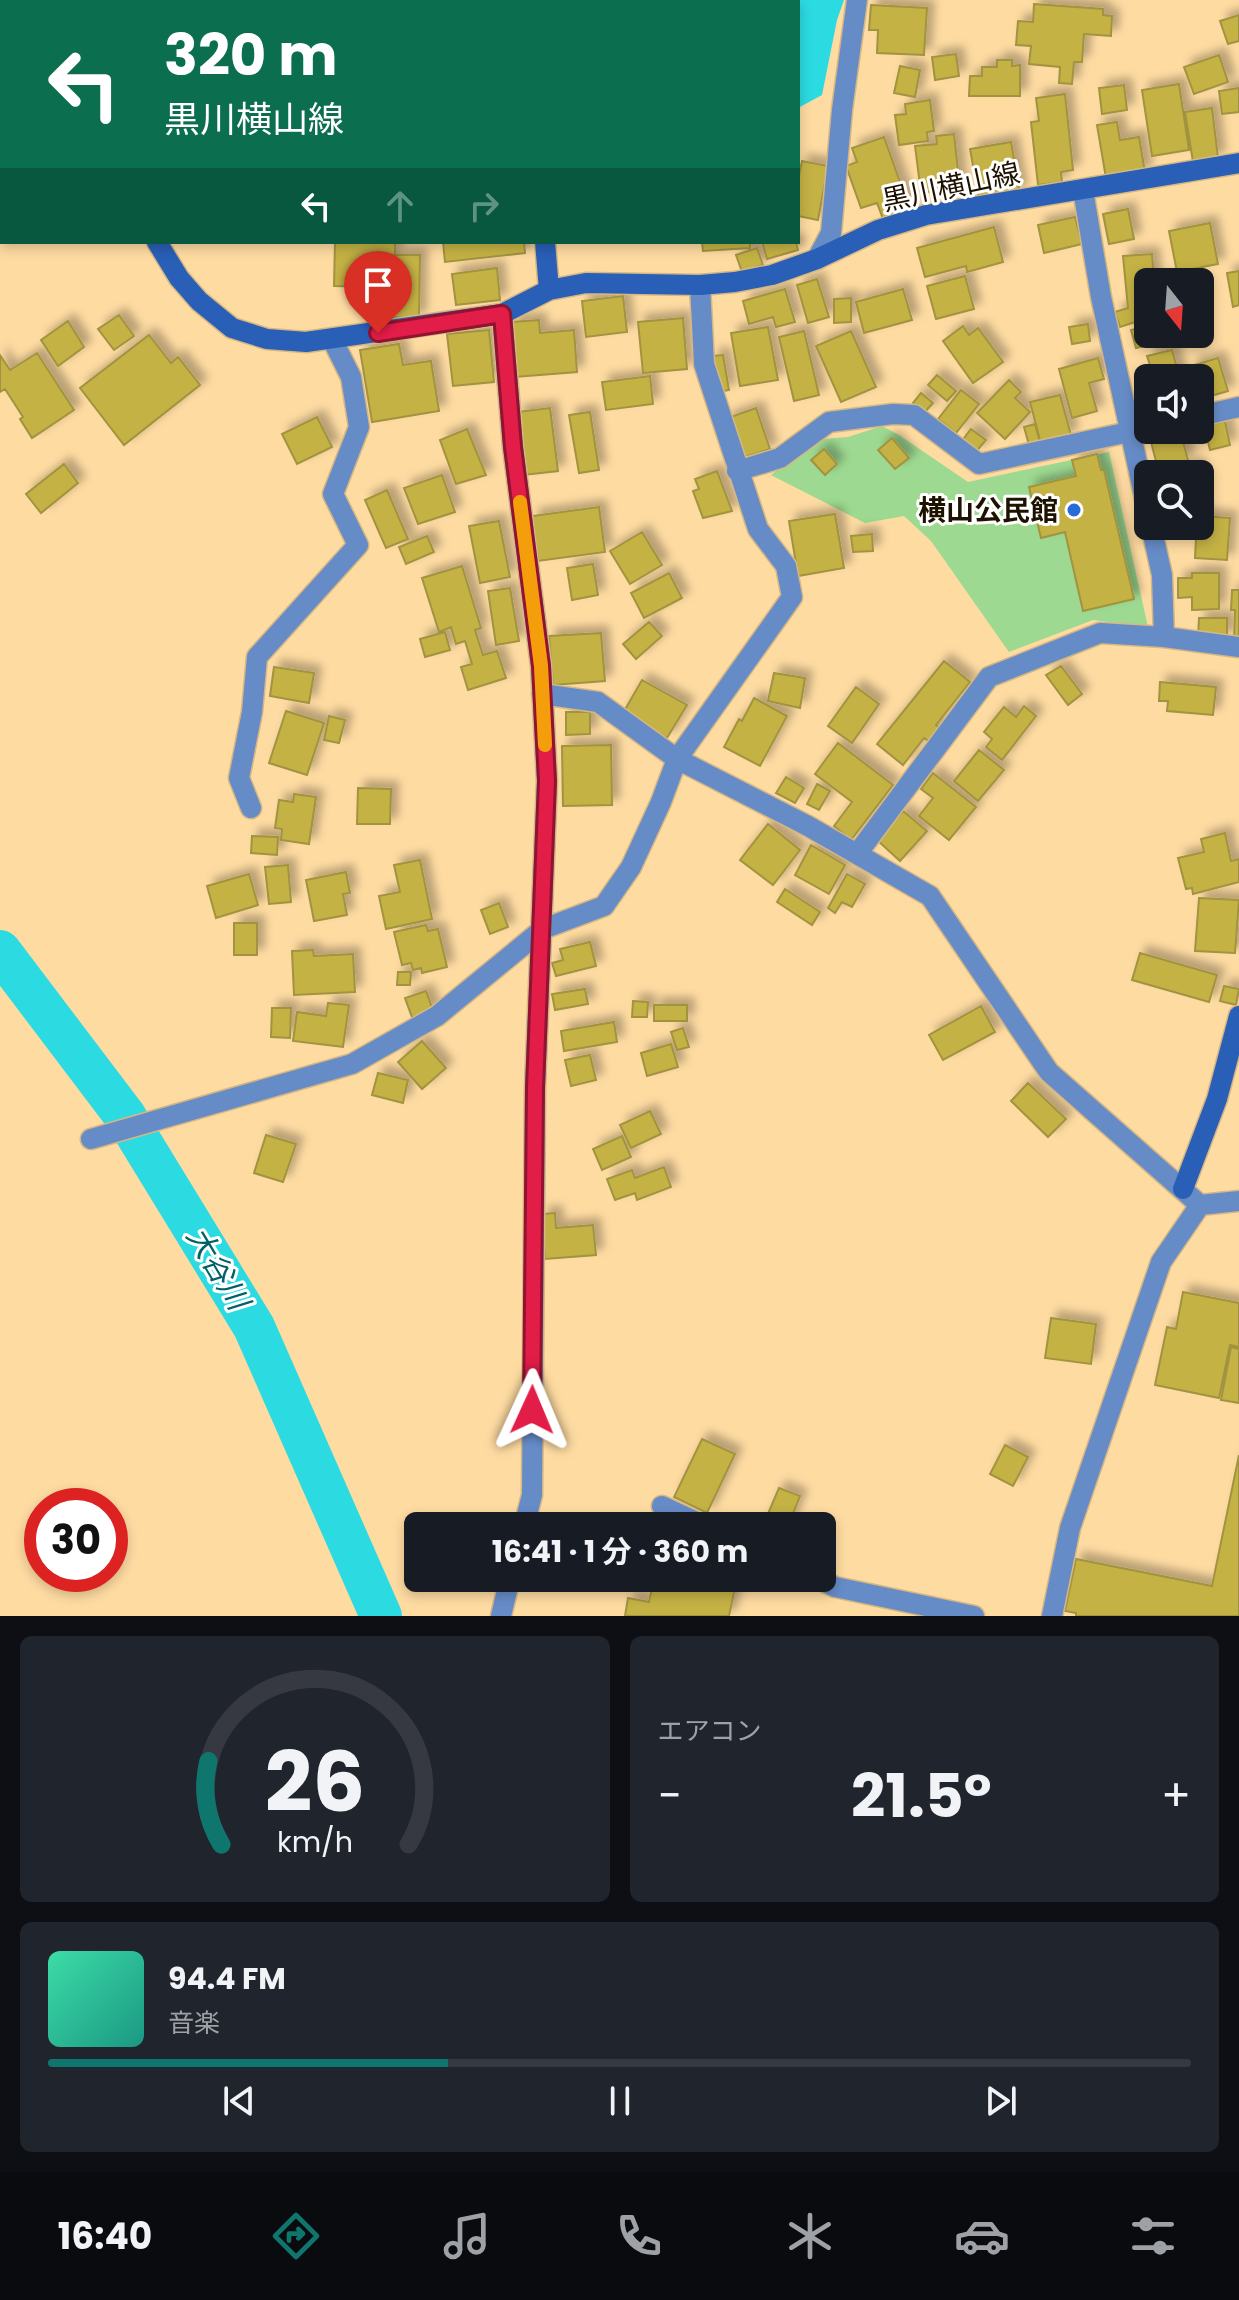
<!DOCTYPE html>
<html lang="ja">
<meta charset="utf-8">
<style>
:root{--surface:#171b24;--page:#20242c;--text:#f1f3f6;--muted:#9ea1a6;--line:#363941;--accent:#0f766e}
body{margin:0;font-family:Poppins,"Noto Sans JP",sans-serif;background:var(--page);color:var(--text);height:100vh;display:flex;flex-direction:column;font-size:30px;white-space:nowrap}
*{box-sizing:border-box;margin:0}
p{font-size:26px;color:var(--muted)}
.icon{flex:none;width:44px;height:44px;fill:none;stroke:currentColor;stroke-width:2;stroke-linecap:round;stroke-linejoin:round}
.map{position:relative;height:1616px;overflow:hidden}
.panel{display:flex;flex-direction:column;gap:20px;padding:20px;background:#0d0f14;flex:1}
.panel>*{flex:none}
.hud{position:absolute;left:0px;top:0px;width:800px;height:244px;box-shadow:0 4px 12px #0003;background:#0b6e4f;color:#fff;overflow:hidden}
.needle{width:52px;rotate:163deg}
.fabs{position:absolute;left:1134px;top:268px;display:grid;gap:16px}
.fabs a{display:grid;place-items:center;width:80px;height:80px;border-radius:12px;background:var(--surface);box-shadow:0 4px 12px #0003;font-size:40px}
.speed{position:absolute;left:24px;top:1488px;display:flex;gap:16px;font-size:40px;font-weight:700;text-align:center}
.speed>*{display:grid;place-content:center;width:104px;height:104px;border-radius:50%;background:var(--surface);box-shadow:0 4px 12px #0003;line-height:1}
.speed .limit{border:12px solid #d22;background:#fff;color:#111}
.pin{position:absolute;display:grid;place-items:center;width:68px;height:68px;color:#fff;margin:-82px -34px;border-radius:50% 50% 50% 0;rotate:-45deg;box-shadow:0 0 8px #0007}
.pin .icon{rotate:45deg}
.me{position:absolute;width:88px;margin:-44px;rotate:1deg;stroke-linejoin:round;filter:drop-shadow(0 0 6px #0008)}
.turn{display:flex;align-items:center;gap:28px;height:168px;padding:0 32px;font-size:36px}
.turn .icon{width:104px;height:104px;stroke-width:2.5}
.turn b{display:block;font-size:56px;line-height:68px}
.lanes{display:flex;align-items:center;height:76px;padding:0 32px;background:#0003;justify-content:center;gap:40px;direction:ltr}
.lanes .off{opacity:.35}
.big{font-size:60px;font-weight:700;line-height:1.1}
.panel .card{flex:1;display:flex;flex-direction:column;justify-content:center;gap:12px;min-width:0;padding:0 28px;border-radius:12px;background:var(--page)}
.panel .dial{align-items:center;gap:0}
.dial svg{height:208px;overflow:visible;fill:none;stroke:var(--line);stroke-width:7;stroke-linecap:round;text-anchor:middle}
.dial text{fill:var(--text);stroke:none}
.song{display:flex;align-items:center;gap:24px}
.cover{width:96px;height:96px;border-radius:12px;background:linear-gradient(135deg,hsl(160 70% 55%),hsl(170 70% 35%))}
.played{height:8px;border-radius:4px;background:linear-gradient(90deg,var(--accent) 35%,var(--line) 35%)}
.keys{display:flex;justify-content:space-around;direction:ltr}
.heat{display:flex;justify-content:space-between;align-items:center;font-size:44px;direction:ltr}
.panel .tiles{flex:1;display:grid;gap:20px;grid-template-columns:1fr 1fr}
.card:last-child{grid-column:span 2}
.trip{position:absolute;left:404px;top:1512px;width:432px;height:80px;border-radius:12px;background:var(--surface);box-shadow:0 4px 12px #0003;font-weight:700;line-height:80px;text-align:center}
.tab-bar{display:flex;height:128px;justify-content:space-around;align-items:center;background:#090b0e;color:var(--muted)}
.tab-bar .icon{width:56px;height:56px}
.tab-bar .selected{color:var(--accent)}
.tab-bar b{font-size:36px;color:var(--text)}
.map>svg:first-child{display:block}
.green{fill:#9dd990}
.water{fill:#2cdae2}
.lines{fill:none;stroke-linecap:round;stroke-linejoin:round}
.river{stroke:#2cdae2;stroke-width:42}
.building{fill:#c5b244;stroke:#a19341;stroke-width:2;filter:url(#shadow)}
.street-casing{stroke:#d6b784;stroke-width:23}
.secondary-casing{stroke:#d6b784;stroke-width:23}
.street{stroke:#668cc8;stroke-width:20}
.secondary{stroke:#295fb7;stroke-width:20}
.route-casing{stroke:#92132f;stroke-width:20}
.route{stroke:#e11d48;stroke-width:14}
.slow{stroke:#f59e0b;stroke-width:14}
.poi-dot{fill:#296bd8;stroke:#fff;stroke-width:3}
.labels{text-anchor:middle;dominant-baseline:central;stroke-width:6;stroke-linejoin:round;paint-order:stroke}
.street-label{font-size:28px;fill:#1d1100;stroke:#fff}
.poi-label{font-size:28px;font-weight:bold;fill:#1d1100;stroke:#fff;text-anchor:end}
.water-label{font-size:30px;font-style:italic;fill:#006267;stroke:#fff}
</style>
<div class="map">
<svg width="1239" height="1616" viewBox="0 0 1239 1616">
<defs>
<filter id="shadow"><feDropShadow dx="7" dy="-7" stdDeviation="4" flood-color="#0004"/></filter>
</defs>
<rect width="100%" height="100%" fill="#fedba1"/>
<path class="green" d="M882 426 899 435 968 482 1109 452 1148 627 1093 620 1009 652 931 541 904 516 865 523 771 475 805 448 823 439 848 437Z"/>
<path class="water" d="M627 0H844L837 20 822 95 798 108V2Z"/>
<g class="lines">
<path class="river" d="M0 951 125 1116 254 1327 381 1616"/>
</g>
<path class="building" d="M1034 4 1103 9V15L1112 16 1111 36 1084 34 1082 62H1074L1072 84 1059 83 1060 67 1029 64 1031 46 1016 45 1018 21 1033 22Z
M871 5 927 8 924 55 877 53 878 30H869Z
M1239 15V41L1228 44 1220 21Z
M956 54 959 76 935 80 932 57Z
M1219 55 1228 82 1194 94 1184 67Z
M997 60H1012V66L1020 65V96H969L970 76H982V67H997Z
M900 66 920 70 915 97 894 93Z
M1179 84 1189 150 1152 156 1142 90Z
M1124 85 1127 110 1102 114 1099 88Z
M1239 88V112L1222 114 1219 91Z
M1065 94 1073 170 1061 172 1062 182 1038 185 1031 122 1039 121 1036 98Z
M930 100 934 131 927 132 928 141 899 145 895 115 906 114 905 104Z
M1212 108 1218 158 1193 162 1185 112Z
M1117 122 1120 140 1139 137 1145 172 1106 178 1097 125Z
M954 134 960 189 921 193 915 146 937 144 936 136Z
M884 137 910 210 883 219 877 203 861 208 846 166 857 162 852 148Z
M1011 142 1020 192 979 199 970 149Z
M802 161 828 166 818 220 798 216V180Z
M1128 209 1134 239 1109 244 1103 214Z
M1075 217 1082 244 1044 253 1038 225Z
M1210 223 1218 264 1177 272 1169 231Z
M994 227 1003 262 967 272 966 266 925 277 917 248Z
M335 242H395V255H420L419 318 380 317 381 287 334 286Z
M443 242H524L525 253 445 262Z
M702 242H750V248L703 251Z
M762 242H796L798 250 767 259Z
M757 248 763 265 742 272 736 255Z
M1152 254 1154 282H1148V318L1120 327 1115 312 1128 308 1123 256Z
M497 268 500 300 456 305 452 274Z
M1239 271V305L1233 307 1227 273Z
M965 276 974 309 936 319 927 286Z
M817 279 829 317 808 323 797 285Z
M785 289 795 322 776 327 773 317 749 324 743 301Z
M903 289 912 320 864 333 856 302Z
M623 296 627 332 586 337 582 301Z
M851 298V322L834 323V299Z
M119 315 134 336 114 350 98 329Z
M683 318 687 369 643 373 638 322Z
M539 320 540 333 574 330 577 372 515 377 511 322Z
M68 321 84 347 58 366 41 340Z
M1088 324 1090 341 1072 344 1069 327Z
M963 326 969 335 978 328 1003 362 973 383 943 341Z
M1148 326V334H1158L1160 342 1136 348 1131 330Z
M768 327 778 380 740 386 731 333Z
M489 330 494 382 453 386 447 334Z
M804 331 819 395 794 401 779 337Z
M851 331 876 387 841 402 816 346Z
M149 335 171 363 178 357 200 385 124 445 80 388Z
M399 344 403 365 431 361 439 411 372 422 360 350Z
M1172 350 1180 378H1154L1147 356Z
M37 353 74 410 32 438 20 419 23 417 5 389 0 392V355L10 370Z
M723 355 729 390 718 392 712 356Z
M1098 358 1104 379 1089 383 1097 411 1072 418 1059 369Z
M1218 358 1228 391 1204 398 1200 378H1194L1191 366Z
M937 375 956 391 947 401 928 385Z
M650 376 653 404 606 410 602 382Z
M1009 380 1021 392 1015 398 1030 412 1005 439 977 413Z
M961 390 979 404 956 433 938 419Z
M921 393 933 403 924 413 913 403Z
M1060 395 1071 435 1041 444 1030 402Z
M550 408 558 471 524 475 517 412Z
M756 408 770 449 739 459 725 419Z
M590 412 599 470 579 473 569 415Z
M317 417 332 447 297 464 282 434Z
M1225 421 1230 445 1210 450 1204 426Z
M1035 424 1040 443 1029 445 1024 427Z
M467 429 486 475 456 484 440 440Z
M971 429 986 440 975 453 961 442Z
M1181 434 1188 460 1158 469 1151 442Z
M892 438 909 458 895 469 878 450Z
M824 449 837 464 825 475 811 460Z
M1097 454 1101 470H1104L1134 599 1083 611 1065 532 1041 538 1029 487 1076 476 1072 460Z
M64 464 78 483 41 513 26 494Z
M1197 465 1199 474H1159Z
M717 471 732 511 703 518 693 491 699 489 695 479Z
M442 475 455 512 418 524 404 488Z
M387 490 408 539 386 548 365 500Z
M599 507 605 552 538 561 532 516Z
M835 514 844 568 798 576 789 521Z
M1200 516 1230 518 1227 560 1195 558 1196 538 1186 537 1187 526H1200Z
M499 521 510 577 480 583 469 526Z
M642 532 662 565 630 584 610 551Z
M872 534 873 551 853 552 851 536Z
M427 536 434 552 406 564 399 547Z
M593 564 598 595 572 600 567 568Z
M462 566 481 628 475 630 483 655 497 651 506 678 468 690 461 667 472 664 465 641 456 644 451 627 439 632 422 578Z
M669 573 682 598 644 618 631 593Z
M1192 573H1219V609L1192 610V597L1178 598V578H1192Z
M510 588 519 641 496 645 488 591Z
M1232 590H1239V639H1234L1235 610H1231Z
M1199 618H1227V638L1198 637Z
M649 622 662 636 636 659 623 644Z
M445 632 450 650 425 657 420 639Z
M601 633 605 681 553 685 549 636Z
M944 661 970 682 936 725 941 729 930 742 924 738 903 765 877 744Z
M1061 666 1082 694 1068 705 1046 675Z
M274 667 314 673 309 703 270 696Z
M774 673 805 678 800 708 768 701Z
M642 680 687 705 667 738 623 713Z
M1160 682 1216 687 1213 715 1167 711 1168 701H1159Z
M856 687 879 704 852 743 828 726Z
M754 698 787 716 760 766 724 747 739 719 742 721Z
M1024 706 1036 716 1002 760 986 747 992 739 984 732 1004 707 1016 717Z
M286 711 324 723 307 775 269 763Z
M566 712H590V734L566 735Z
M329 716 345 720 339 743 324 740Z
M838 743 893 785 851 840 834 826 852 802 815 774Z
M611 745 612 805 563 806 562 746Z
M979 750 1004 770 978 801 954 781Z
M933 773 976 807 949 840 919 816 933 798 921 789Z
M786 777 804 788 795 803 776 793Z
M817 784 830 791 819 810 807 804Z
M358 788 391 789 390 824H357Z
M294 794 316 797 309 844 281 840 282 829 275 828 279 800 293 802Z
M903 811 927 831 900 861 877 840Z
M768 824 800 850 773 885 740 860Z
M1225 833 1231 861 1239 859V882L1193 894 1192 888 1186 889 1178 858 1204 852 1201 839Z
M252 836 278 837 277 855 251 853Z
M811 845 845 865 829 894 795 875Z
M420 860 432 919 386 929 379 896 400 892 394 865Z
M288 865 291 902 269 904 265 867Z
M346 872 350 893 343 894 347 915 314 921 306 880Z
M249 874 258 905 216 918 207 886Z
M847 874 865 884 852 907 842 902 835 913 828 908Z
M785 889 820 912 812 925 777 902Z
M1199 898 1239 900 1235 953 1195 951Z
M499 903 508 927 490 934 481 910Z
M234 923H257V955H234Z
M426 925 428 931 438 929 447 967 422 973 421 968 413 970 411 963 402 965 394 932Z
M590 942 596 966 556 976 552 963 563 960 560 949Z
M313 950 314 956 353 954 355 992 294 995 292 951Z
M1140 953 1217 975 1209 1002 1132 980Z
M398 972H411L410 985H397Z
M1224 986 1239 989 1236 1005 1220 1001Z
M585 989 588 1004 555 1010 552 994Z
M426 991 434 1013 413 1020 405 998Z
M633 1001 648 1002 647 1017H632Z
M328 1003 349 1005 343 1047 293 1041 297 1012 326 1016Z
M654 1005H687V1021H654Z
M981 1006 995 1032 943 1060 929 1035Z
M272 1008H291L290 1038 271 1037Z
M614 1022 617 1042 564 1051 561 1031Z
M683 1028 689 1047 677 1050 671 1032Z
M422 1041 446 1068 422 1089 398 1062Z
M671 1044 678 1067 647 1076 641 1053Z
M590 1055 596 1080 571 1086 565 1060Z
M378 1073 408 1080 403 1103 372 1095Z
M1028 1083 1066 1119 1048 1137 1011 1101Z
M650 1111 661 1134 631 1148 620 1125Z
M266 1135 296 1144 283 1182 254 1173Z
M622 1136 631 1157 602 1170 593 1149Z
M664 1167 671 1187 637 1200 635 1193 615 1200 607 1179 632 1170 635 1178Z
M555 1213 556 1228 593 1225 596 1255 545 1259 542 1214Z
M1183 1292 1239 1303V1347L1230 1345 1219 1398 1155 1385 1167 1327 1176 1329Z
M1051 1318 1096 1324 1091 1364 1045 1358Z
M1231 1347 1239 1349V1403L1221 1400Z
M702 1439 735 1454 707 1513 674 1497Z
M1005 1445 1028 1457 1013 1486 990 1474Z
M1239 1455V1616H1076V1613L1065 1611 1076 1559 1212 1586Z
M779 1488 800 1496 788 1526 764 1523Z
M654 1578H737L729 1616H625L628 1598 649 1602Z"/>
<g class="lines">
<g class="street-casing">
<path id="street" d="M9 0 10 2
M166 2 168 0
M1083 190 1101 297 1148 513
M817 259 831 233 842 110 857 0
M502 314 513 447 541 666 547 781 535 1088 532 1495 524 1526
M1200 416 1239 407
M737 471 780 458 829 422 893 414 914 415 979 464 1148 428
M1151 526 1162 575 1164 637
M542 694 598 702 677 759 792 597 786 566 758 529 704 364 700 285
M251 808 239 778 252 712 257 657 358 545 333 494 359 427 351 377 332 339
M857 854 989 677 1100 633 1164 637 1239 647
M91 1139 352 1064 437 1016 543 929 604 906 631 867 661 802 677 759 808 826 930 896 1049 1072 1200 1205
M662 1506 705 1526
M816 1578 835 1587 974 1616
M501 1616 510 1578
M1052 1616 1070 1528 1161 1262 1200 1205 1239 1201"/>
</g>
<g class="secondary-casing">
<path id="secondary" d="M332 2 333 0
M524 2V0
M0 177H2
M157 242 179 278 199 301 232 328 267 339 306 342 502 314 549 290 586 283 700 285 735 282 772 275 817 259 878 230 926 215 1239 163
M545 242 549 290
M1183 1189 1217 1099 1239 1016"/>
</g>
<use href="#street" class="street"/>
<use href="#secondary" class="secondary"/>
</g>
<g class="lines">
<g class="route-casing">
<path id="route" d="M378 333 502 314 513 447 541 666 547 781 535 1088 532 1410"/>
</g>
<use href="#route" class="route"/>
<path class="slow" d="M520 502 541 666 545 745"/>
</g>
<circle class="poi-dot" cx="1074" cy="510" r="8"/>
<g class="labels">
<g class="street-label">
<text transform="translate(951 187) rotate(-12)">黒川横山線</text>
</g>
<g class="poi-label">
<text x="1058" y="510">横山公民館</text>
</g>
<g class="water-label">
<text transform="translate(218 1268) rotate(59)">大谷川</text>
</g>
</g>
</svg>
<div class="fabs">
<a><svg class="needle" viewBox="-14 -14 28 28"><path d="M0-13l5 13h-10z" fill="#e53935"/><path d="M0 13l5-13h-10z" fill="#9ea1a6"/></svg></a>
<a><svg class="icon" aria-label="sound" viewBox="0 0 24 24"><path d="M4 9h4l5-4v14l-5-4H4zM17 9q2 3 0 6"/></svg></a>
<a><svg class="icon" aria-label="search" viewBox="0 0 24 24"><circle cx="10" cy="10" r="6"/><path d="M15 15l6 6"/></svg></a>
</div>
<div class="speed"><div class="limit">30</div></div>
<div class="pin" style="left:378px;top:333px;background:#d93025"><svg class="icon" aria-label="arrive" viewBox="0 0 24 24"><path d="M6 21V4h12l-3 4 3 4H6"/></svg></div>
<svg class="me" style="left:532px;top:1410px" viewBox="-20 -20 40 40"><path d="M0-17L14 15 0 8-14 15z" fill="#e11d48" stroke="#fff" stroke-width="4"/></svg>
<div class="trip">16:41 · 1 分 · 360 m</div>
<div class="hud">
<div class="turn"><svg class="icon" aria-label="left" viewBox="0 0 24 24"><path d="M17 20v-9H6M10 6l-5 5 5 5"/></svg><div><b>320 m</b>黒川横山線</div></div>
<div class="lanes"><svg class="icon" aria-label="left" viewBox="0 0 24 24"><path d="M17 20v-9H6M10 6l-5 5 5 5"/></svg><svg class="icon off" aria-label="ahead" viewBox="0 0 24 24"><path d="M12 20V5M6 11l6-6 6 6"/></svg><svg class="icon off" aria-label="right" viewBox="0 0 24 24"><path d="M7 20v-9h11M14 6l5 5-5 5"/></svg></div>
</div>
</div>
<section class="panel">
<div class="tiles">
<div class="card dial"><svg viewBox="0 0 100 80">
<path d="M14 69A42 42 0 1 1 86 69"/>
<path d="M14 69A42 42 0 0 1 9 37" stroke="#0f766e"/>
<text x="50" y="56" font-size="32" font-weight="700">26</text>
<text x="50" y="72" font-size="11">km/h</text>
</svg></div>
<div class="card"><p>エアコン</p>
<div class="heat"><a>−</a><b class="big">21.5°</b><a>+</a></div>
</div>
<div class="card">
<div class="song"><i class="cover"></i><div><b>94.4 FM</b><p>音楽</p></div></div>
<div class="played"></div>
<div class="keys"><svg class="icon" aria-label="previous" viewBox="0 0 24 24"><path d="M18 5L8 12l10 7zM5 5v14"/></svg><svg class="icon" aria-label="pause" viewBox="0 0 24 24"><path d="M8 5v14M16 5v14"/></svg><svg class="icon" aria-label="next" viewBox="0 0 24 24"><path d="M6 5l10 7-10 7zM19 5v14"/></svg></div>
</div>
</div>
</section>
<nav class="tab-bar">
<b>16:40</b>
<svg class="icon selected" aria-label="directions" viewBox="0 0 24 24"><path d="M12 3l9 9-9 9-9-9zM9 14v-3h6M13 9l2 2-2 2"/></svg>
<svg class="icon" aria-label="music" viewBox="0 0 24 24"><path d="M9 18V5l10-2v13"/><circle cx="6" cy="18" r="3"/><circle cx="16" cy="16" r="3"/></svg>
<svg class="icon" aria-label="phone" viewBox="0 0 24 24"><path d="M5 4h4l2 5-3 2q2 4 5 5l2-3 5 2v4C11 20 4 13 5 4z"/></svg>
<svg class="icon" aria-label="climate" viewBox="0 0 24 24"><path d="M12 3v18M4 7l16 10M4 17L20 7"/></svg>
<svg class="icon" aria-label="car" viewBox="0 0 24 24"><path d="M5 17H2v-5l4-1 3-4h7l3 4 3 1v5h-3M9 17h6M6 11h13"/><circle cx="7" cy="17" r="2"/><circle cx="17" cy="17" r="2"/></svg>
<svg class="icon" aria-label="filters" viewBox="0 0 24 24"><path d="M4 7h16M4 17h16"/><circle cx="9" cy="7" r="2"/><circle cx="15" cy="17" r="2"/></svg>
</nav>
